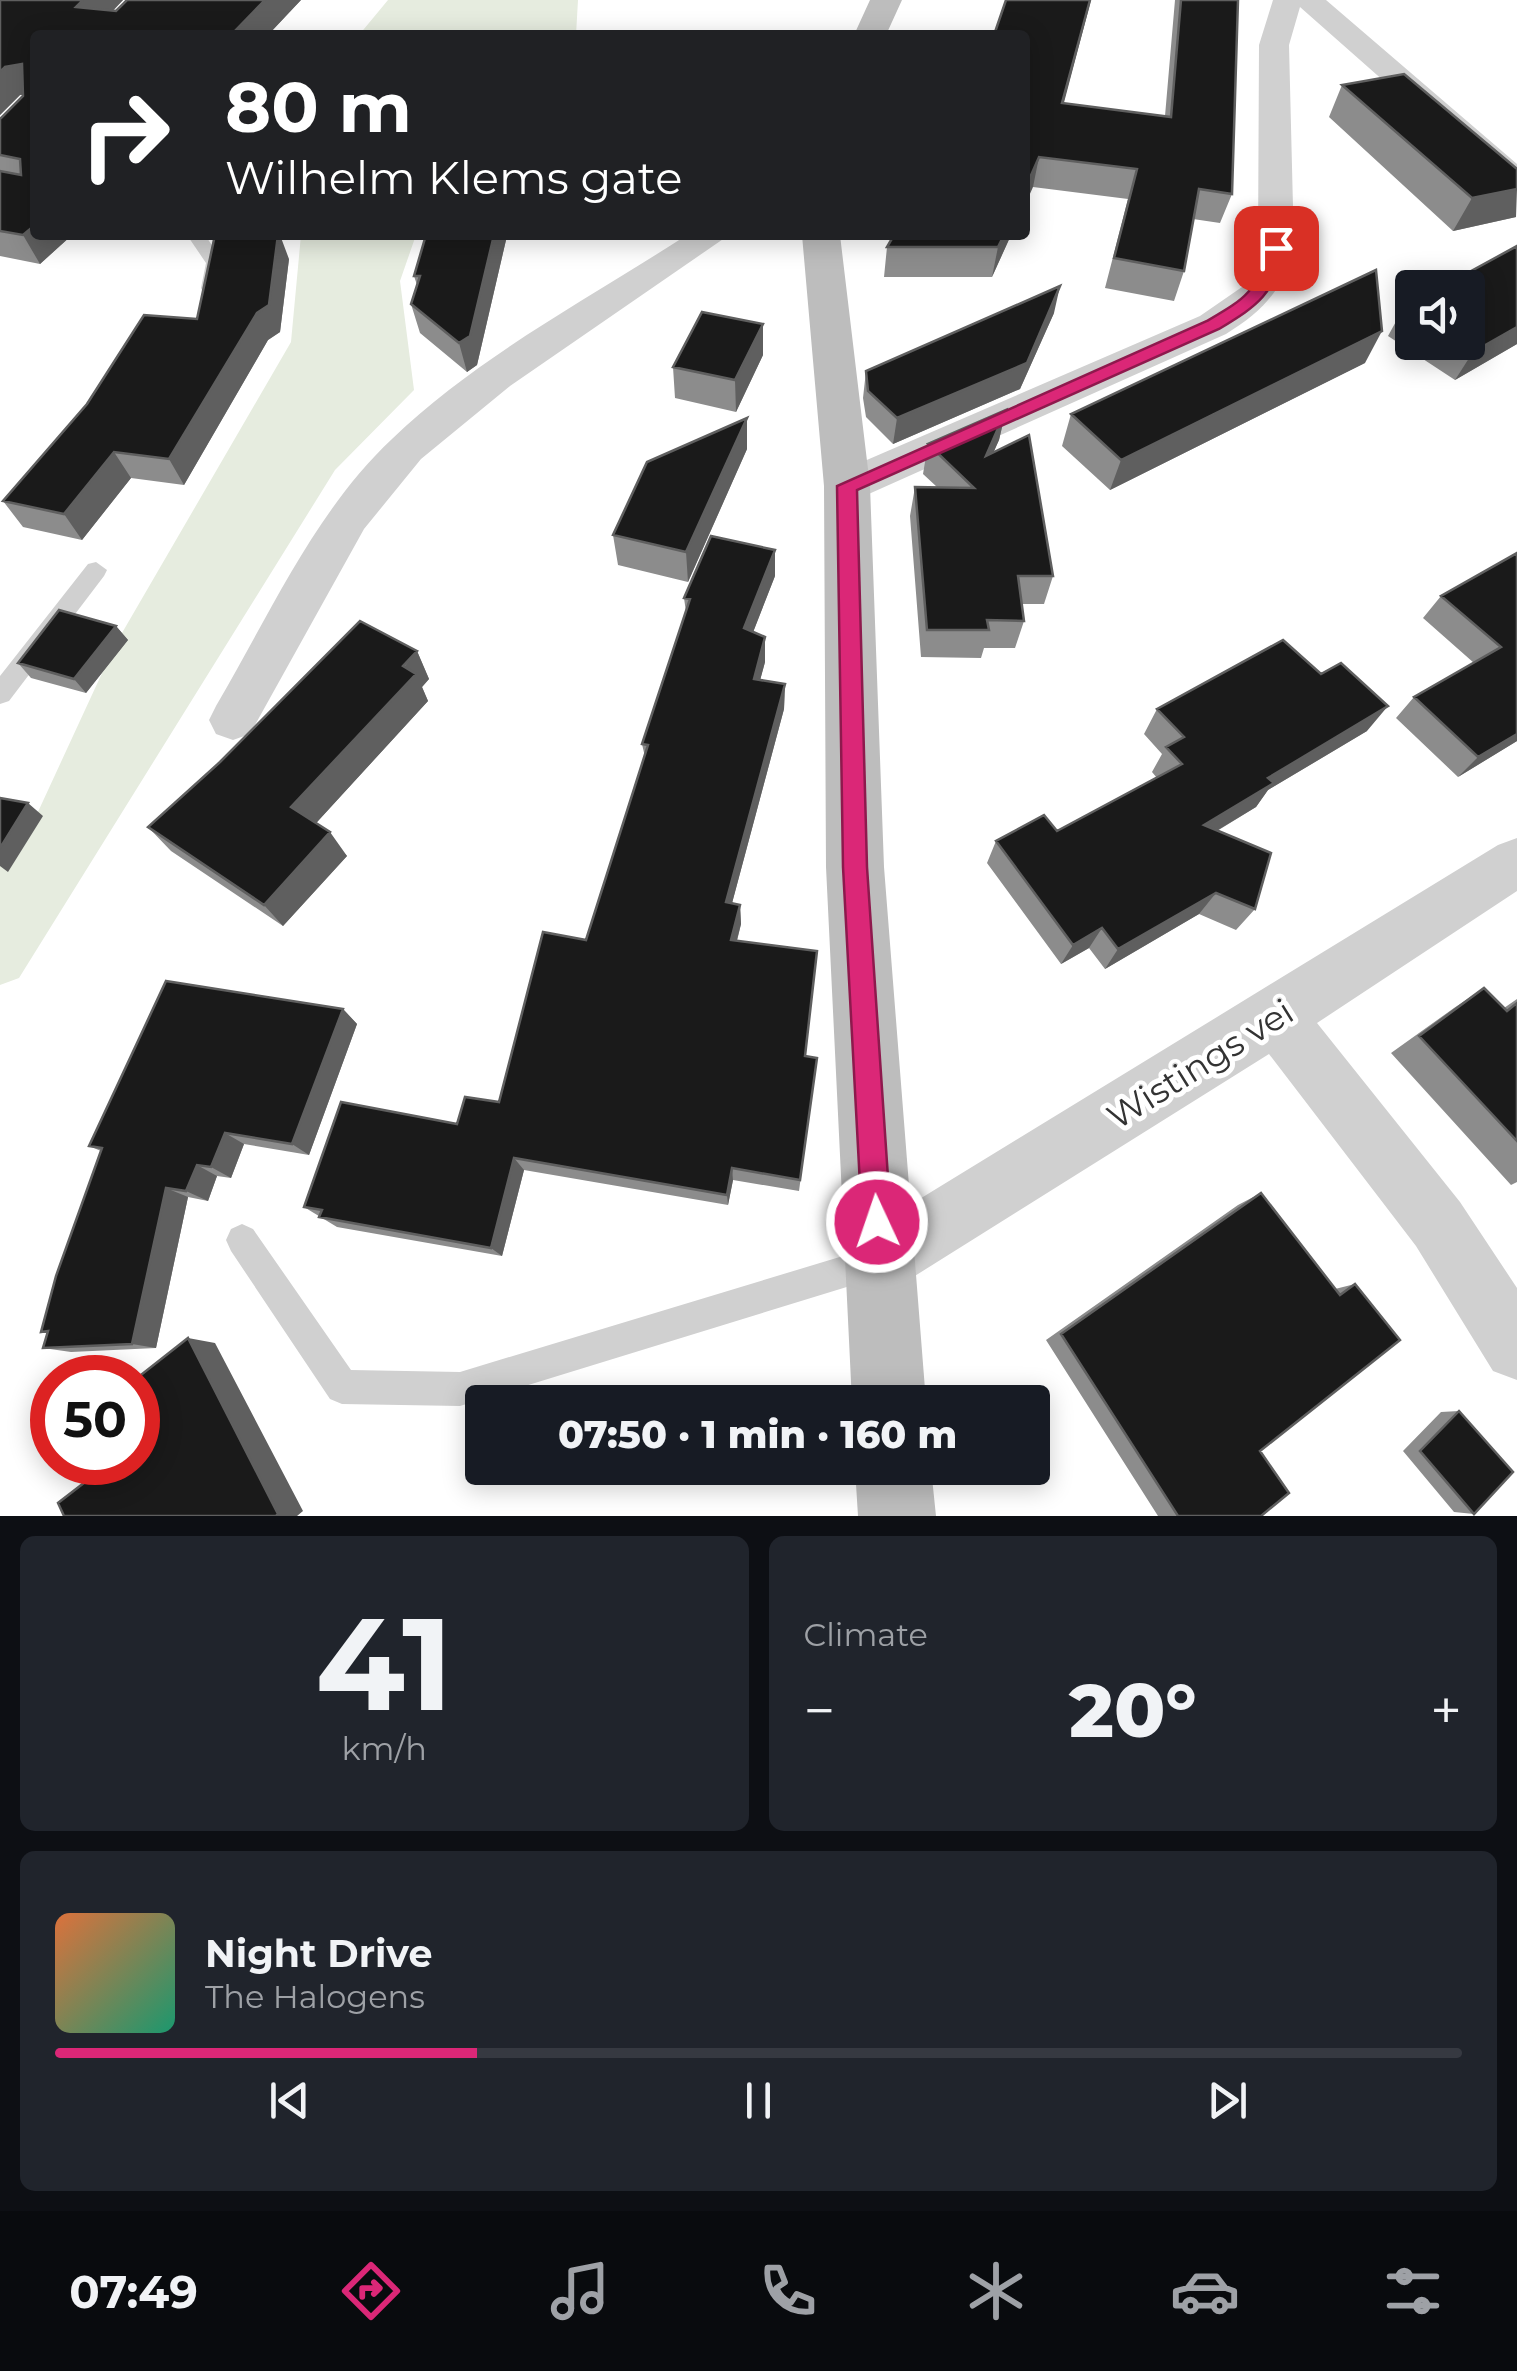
<!DOCTYPE html>
<meta charset="utf-8">
<style>
:root{--surface:#171b24;--page:#20242c;--text:#f1f3f6;--muted:#9ea1a6;--line:#363941;--accent:#db2777}
body{margin:0;font-family:Montserrat,sans-serif;background:var(--page);color:var(--text);height:100vh;display:flex;flex-direction:column;font-size:38px;white-space:nowrap}
*{box-sizing:border-box;margin:0}
p{font-size:32px;color:var(--muted)}
.icon{flex:none;width:55px;height:55px;fill:none;stroke:currentColor;stroke-width:2;stroke-linecap:round;stroke-linejoin:round}
.map{position:relative;height:1516px;overflow:hidden}
.drawer{display:flex;flex-direction:column;gap:20px;padding:20px;background:#0d0f14;flex:1}
.drawer>*{flex:none}
.hud{position:absolute;left:30px;top:30px;width:1000px;height:210px;border-radius:10px;box-shadow:0 5px 25px #0003;background:#202124;color:#fff;overflow:hidden}
.controls{position:absolute;left:1395px;top:270px;display:grid;gap:20px}
.controls a{display:grid;place-items:center;width:90px;height:90px;border-radius:10px;background:var(--surface);box-shadow:0 5px 25px #0003;font-size:50px}
.speed{position:absolute;left:30px;top:1355px;display:flex;gap:20px;font-size:50px;font-weight:700;text-align:center}
.speed>*{display:grid;place-content:center;width:130px;height:130px;border-radius:50%;background:var(--surface);box-shadow:0 5px 25px #0003;line-height:1}
.speed .limit{border:15px solid #d22;background:#fff;color:#111}
.pin{position:absolute;display:grid;place-items:center;width:85px;height:85px;color:#fff;margin:-42px;border-radius:20px;box-shadow:0 5px 15px #0006}
.me{position:absolute;width:110px;margin:-55px;rotate:357deg;stroke-linejoin:round;filter:drop-shadow(0 0 8px #0008)}
.turn{display:flex;align-items:center;gap:35px;height:210px;padding:0 30px;font-size:45px}
.turn .icon{width:130px;height:130px;stroke-width:2.5}
.turn b{display:block;font-size:70px;line-height:85px}
.big{font-size:75px;font-weight:800;line-height:1.1}
.drawer .tile{flex:1;display:flex;flex-direction:column;justify-content:center;gap:15px;min-width:0;padding:0 35px;border-radius:15px;background:var(--page)}
.drawer .dial{align-items:center;gap:0}
.dial b{font-size:130px;line-height:1}
.song{display:flex;align-items:center;gap:30px}
.cover{width:120px;height:120px;border-radius:15px;background:linear-gradient(135deg,hsl(20 70% 55%),hsl(160 70% 35%))}
.played{height:10px;border-radius:5px;background:linear-gradient(90deg,var(--accent) 30%,var(--line) 30%)}
.keys{display:flex;justify-content:space-around;direction:ltr}
.heat{display:flex;justify-content:space-between;align-items:center;font-size:55px;direction:ltr}
.drawer .tiles{flex:1;display:grid;gap:20px;grid-template-columns:1fr 1fr}
.tile:last-child{grid-column:span 2}
.trip{position:absolute;left:465px;top:1385px;width:585px;height:100px;border-radius:10px;background:var(--surface);box-shadow:0 5px 25px #0003;font-weight:800;line-height:100px;text-align:center}
.dock{display:flex;height:160px;justify-content:space-around;align-items:center;background:#090b0e;color:var(--muted)}
.dock .icon{width:70px;height:70px}
.dock .selected{color:var(--accent)}
.dock b{font-size:45px;color:var(--text)}
.map>svg:first-child{display:block}
.green{fill:#e6ecdf}
.lines{fill:none;stroke-linecap:round;stroke-linejoin:round}
.lane{fill:#d0d0d0;fill-rule:evenodd}
.street{fill:#d0d0d0;fill-rule:evenodd}
.secondary{fill:#bdbdbd;fill-rule:evenodd}
.wall{fill:#8c8c8c}
.shaded-wall{fill:#5f5f5f}
.building{fill:#1a1a1a;stroke:#5f5f5f;stroke-width:2.5}
.route{fill:#db2777;stroke:#8e194d;stroke-width:2.5}
.labels{text-anchor:middle;dominant-baseline:central;stroke-width:10;stroke-linejoin:round;paint-order:stroke}
.street-label{font-size:35px;fill:#333;stroke:#fff}
</style>
<div class="map">
<svg width="1517" height="1516" viewBox="0 0 1517 1516">
<rect width="100%" height="100%" fill="#fff"/>
<path class="green" d="M388 0H578L576 35H359Z
M301 235H416L400 281 414 390 335 470 19 978 0 985V852L37 814 115 645 291 342Z"/>
<g class="lines">
<path class="lane" d="M187 235H205L224 263 217 292H203L201 288 206 263Z
M96 562 107 570 104 576 9 701 0 704V676L88 564Z
M242 1224 253 1229 351 1370 460 1372 876 1246 887 1251 892 1262 887 1273 876 1278 460 1406 342 1404 330 1399 231 1251 226 1240 231 1229Z"/>
<path class="street" d="M1273 0H1326L1517 164V191L1505 188 1300 7 1289 45 1294 248C1283 290 1263 311 1226 334L862 497 847 501 832 497 826 486 832 475 1200 316 1242 287 1258 248 1259 45Z
M687 235H729L510 386 421 459 364 529 250 734 233 740 216 734 209 720 216 706C269 616 315 511 392 439 477 357 588 299 687 235Z
M1517 838V891L1317 1023 1460 1202 1517 1288V1380L1493 1371 1416 1246 1269 1054 902 1284 879 1293 856 1284 847 1261 856 1238 1498 845Z"/>
<path class="secondary" d="M870 0H902L886 35H854Z
M802 235H840L870 486 884 867 926 1402H852L826 867 824 486Z
M855 1468H931L936 1516H858Z"/>
</g>
<path class="wall" d="M0 0H123L113 11H116L127 0H301L268 35H35V235H72L40 264 0 256V119L23 95H20L0 115Z
M1175 0H1238L1232 194 1220 223 1193 219 1184 271 1174 301 1105 288 1128 199 1033 187 1025 35 1064 103 1165 116Z
M1342 85 1516 217 1453 231 1329 117Z
M426 235H505L506 240 477 365 467 372 420 333 411 304 417 285 414 276Z
M894 235H1011L992 277H884L887 247Z
M289 259 280 332 268 340 184 485 131 478 82 540 23 527 3 501 197 319Z
M1412 302V342L1517 344 1455 380 1388 336 1404 307Z
M1054 313 1020 389 893 444 866 417 863 398 866 371Z
M763 324V355L736 412 675 398 673 367Z
M1365 363 1110 490 1062 446 1071 414Z
M1006 410 999 440 993 452 1053 576 1044 604H1022L1024 621 1015 648H984L981 658 921 657 910 516 915 487H937L923 474 928 444Z
M747 418V449L688 582 618 565 613 535Z
M1517 553V741L1458 777 1396 718 1414 697 1474 663 1423 618 1441 596Z
M775 576 753 632 765 662 760 680 785 684 784 709 732 903 740 905 741 924 737 941 805 1056 817 1058 799 1191 733 1180 728 1205 524 1170 502 1256 337 1227 304 1207 499 1102 586 940 645 757 642 744 686 612 684 598Z
M116 626 128 640 86 693 31 678 18 663Z
M417 651 429 679 422 687 428 701 316 823 347 856 283 926 171 851 148 827Z
M1157 709 1367 731 1268 790 1256 807 1217 831 1255 909 1236 930 1199 914 1105 969 1089 948 1061 964 987 863 996 841 1057 831 1157 778 1152 772 1162 754 1144 734Z
M1484 988 1504 1008 1517 999V1182L1511 1185 1391 1053 1454 1008Z
M343 1009 357 1024 309 1155 244 1144 231 1178 217 1176 208 1201 188 1197 156 1348 71 1352 43 1348 47 1333 41 1332 101 1151 89 1146Z
M1261 1193 1335 1289 1355 1284 1260 1451 1261 1516H1158L1046 1340 1238 1205Z
M1459 1411 1474 1514 1454 1512 1403 1451 1441 1412Z"/>
<path class="shaded-wall" d="M83 0H123L89 35 76 7Z
M265 0H301L268 35H231Z
M1090 0H1091L1056 133 1062 103Z
M22 64 35 92 20 95 0 115V72L5 67Z
M1039 157 1033 187 1025 205V189Z
M1517 189 1516 217 1453 231 1472 198Z
M35 225V235H72L40 264 23 235Z
M278 235H280L289 259 280 332 268 340 184 485 169 459Z
M494 235H505L506 240 477 365 467 372 459 343Z
M1004 235H1011L992 277 998 247Z
M1060 286 1054 313 1020 389 893 444 897 418Z
M763 324V355L736 412 735 380Z
M1517 327V344L1455 380 1473 352Z
M1382 331 1365 363 1110 490 1121 460Z
M1006 410 999 440 979 486 986 456Z
M747 418V449L688 582 686 552Z
M114 452 131 478 82 540 64 514Z
M775 550V576L745 653 744 628Z
M116 626 128 640 86 693 74 679Z
M765 637V662L754 703V679Z
M417 651 429 679 422 687 428 701 308 832 291 807Z
M785 684 784 709 727 922 726 902Z
M1388 706 1367 731 1268 790 1256 807 1188 848 1204 825 1268 778Z
M1517 734V741L1458 777 1478 757Z
M28 803 43 816 8 872 0 866V848Z
M330 832 347 856 283 926 264 905Z
M1216 893 1199 914 1105 969 1118 949Z
M740 905 741 924 732 959 731 940Z
M1102 928 1089 948 1061 964 1073 945Z
M343 1009 357 1024 309 1155 292 1144Z
M225 1133 244 1144 231 1178 211 1167Z
M514 1158 524 1170 502 1256 491 1248Z
M197 1165 217 1176 208 1201 186 1191Z
M732 1168 733 1180 728 1205 727 1195Z
M166 1188 188 1197 156 1348 132 1344Z
M188 1338 215 1343 303 1511 297 1516H276Z"/>
<path class="building" d="M0 0H83L76 7 116 11 127 0H265L231 35H35V225L23 235 0 231V171L21 175 20 159 0 155V119L23 96 22 64 5 67 0 72Z
M1006 0H1090L1062 103 1171 117 1181 0H1238L1232 194 1199 189 1184 271 1114 258 1137 169 1039 157 1025 189V35H994Z
M1404 74 1517 169V189L1472 198 1342 85Z
M215 235H278L269 305 257 313 169 459 114 452 64 514 3 501 87 404 144 315 197 319Z
M426 235H494L470 336 459 343 411 304 420 276H414Z
M894 235H1004L998 247H887Z
M1517 246V327L1473 352 1459 342H1468V288H1440Z
M1376 270 1382 331 1121 460 1071 414Z
M1060 286 1027 363 897 418 868 391 866 371Z
M1412 302V312L1404 307Z
M702 312 763 324 735 380 673 367Z
M1006 410 986 456 1029 435 1053 576H1018L1024 621 987 620 989 630H927L915 487 974 488 928 444Z
M747 418 686 552 613 535 647 462Z
M711 536 775 550 744 628 765 637 754 679 785 684 726 902 740 905 731 940 817 951 805 1056 817 1058 800 1180 732 1168 727 1195 514 1158 491 1248 319 1217 322 1210 304 1207 341 1102 457 1124 465 1097 499 1102 543 932 586 940 648 745 642 744 690 599 684 598Z
M1517 553V734L1478 757 1414 697 1501 647 1441 596Z
M59 610 116 626 74 679 18 663Z
M360 621 417 651 403 666 416 674 291 807 330 832 264 905 148 827 220 762Z
M1283 640 1321 674 1341 663 1388 706 1268 778 1274 783 1204 825 1271 853 1255 909 1216 893 1118 949 1102 928 1073 945 996 841 1044 815 1057 831 1182 764 1166 747 1184 737 1157 709Z
M0 798 28 803 0 848Z
M166 981 343 1009 292 1144 225 1133 211 1167 197 1165 186 1191 166 1188 132 1344 43 1348 48 1331 41 1332 56 1276 102 1148 89 1146Z
M1484 988 1507 1011 1517 1003V1141L1419 1036Z
M1261 1193 1340 1295 1355 1284 1400 1340 1260 1451 1289 1493 1261 1516H1178L1061 1334Z
M188 1338 278 1514 276 1516H64L58 1503 89 1479 82 1462H138L137 1378Z
M1459 1411 1513 1472 1474 1514 1420 1451Z"/>
<path class="route" d="M1276 243 1284 248C1273 295 1260 304 1219 329L857 490 867 867 891 1222 887 1232 877 1236 867 1232 862 1222 843 867 837 486 1207 321C1246 298 1257 292 1267 248Z"/>
<g class="labels">
<g class="street-label">
<text transform="translate(1200 1064) rotate(-32)">Wistings vei</text>
</g>
</g>
</svg>
<div class="controls">
<a><svg class="icon" aria-label="sound" viewBox="0 0 24 24"><path d="M4 9h4l5-4v14l-5-4H4zM17 9q2 3 0 6"/></svg></a>
</div>
<div class="speed"><div class="limit">50</div></div>
<div class="pin" style="left:1276px;top:248px;background:#d93025"><svg class="icon" aria-label="arrive" viewBox="0 0 24 24"><path d="M6 21V4h12l-3 4 3 4H6"/></svg></div>
<svg class="me" style="left:877px;top:1222px" viewBox="-20 -20 40 40"><circle r="17" fill="#db2777" stroke="#fff" stroke-width="3"/><path d="M0-11L8 9 0 5-8 9z" fill="#fff"/></svg>
<div class="trip">07:50 · 1 min · 160 m</div>
<div class="hud">
<div class="turn"><svg class="icon" aria-label="right" viewBox="0 0 24 24"><path d="M7 20v-9h11M14 6l5 5-5 5"/></svg><div><b>80 m</b>Wilhelm Klems gate</div></div>
</div>
</div>
<section class="drawer">
<div class="tiles">
<div class="tile dial"><b>41</b><p>km/h</p></div>
<div class="tile"><p>Climate</p>
<div class="heat"><a>−</a><b class="big">20°</b><a>+</a></div>
</div>
<div class="tile">
<div class="song"><i class="cover"></i><div><b>Night Drive</b><p>The Halogens</p></div></div>
<div class="played"></div>
<div class="keys"><svg class="icon" aria-label="previous" viewBox="0 0 24 24"><path d="M18 5L8 12l10 7zM5 5v14"/></svg><svg class="icon" aria-label="pause" viewBox="0 0 24 24"><path d="M8 5v14M16 5v14"/></svg><svg class="icon" aria-label="next" viewBox="0 0 24 24"><path d="M6 5l10 7-10 7zM19 5v14"/></svg></div>
</div>
</div>
</section>
<nav class="dock">
<b>07:49</b>
<svg class="icon selected" aria-label="directions" viewBox="0 0 24 24"><path d="M12 3l9 9-9 9-9-9zM9 14v-3h6M13 9l2 2-2 2"/></svg>
<svg class="icon" aria-label="music" viewBox="0 0 24 24"><path d="M9 18V5l10-2v13"/><circle cx="6" cy="18" r="3"/><circle cx="16" cy="16" r="3"/></svg>
<svg class="icon" aria-label="phone" viewBox="0 0 24 24"><path d="M5 4h4l2 5-3 2q2 4 5 5l2-3 5 2v4C11 20 4 13 5 4z"/></svg>
<svg class="icon" aria-label="climate" viewBox="0 0 24 24"><path d="M12 3v18M4 7l16 10M4 17L20 7"/></svg>
<svg class="icon" aria-label="car" viewBox="0 0 24 24"><path d="M5 17H2v-5l4-1 3-4h7l3 4 3 1v5h-3M9 17h6M6 11h13"/><circle cx="7" cy="17" r="2"/><circle cx="17" cy="17" r="2"/></svg>
<svg class="icon" aria-label="filters" viewBox="0 0 24 24"><path d="M4 7h16M4 17h16"/><circle cx="9" cy="7" r="2"/><circle cx="15" cy="17" r="2"/></svg>
</nav>
